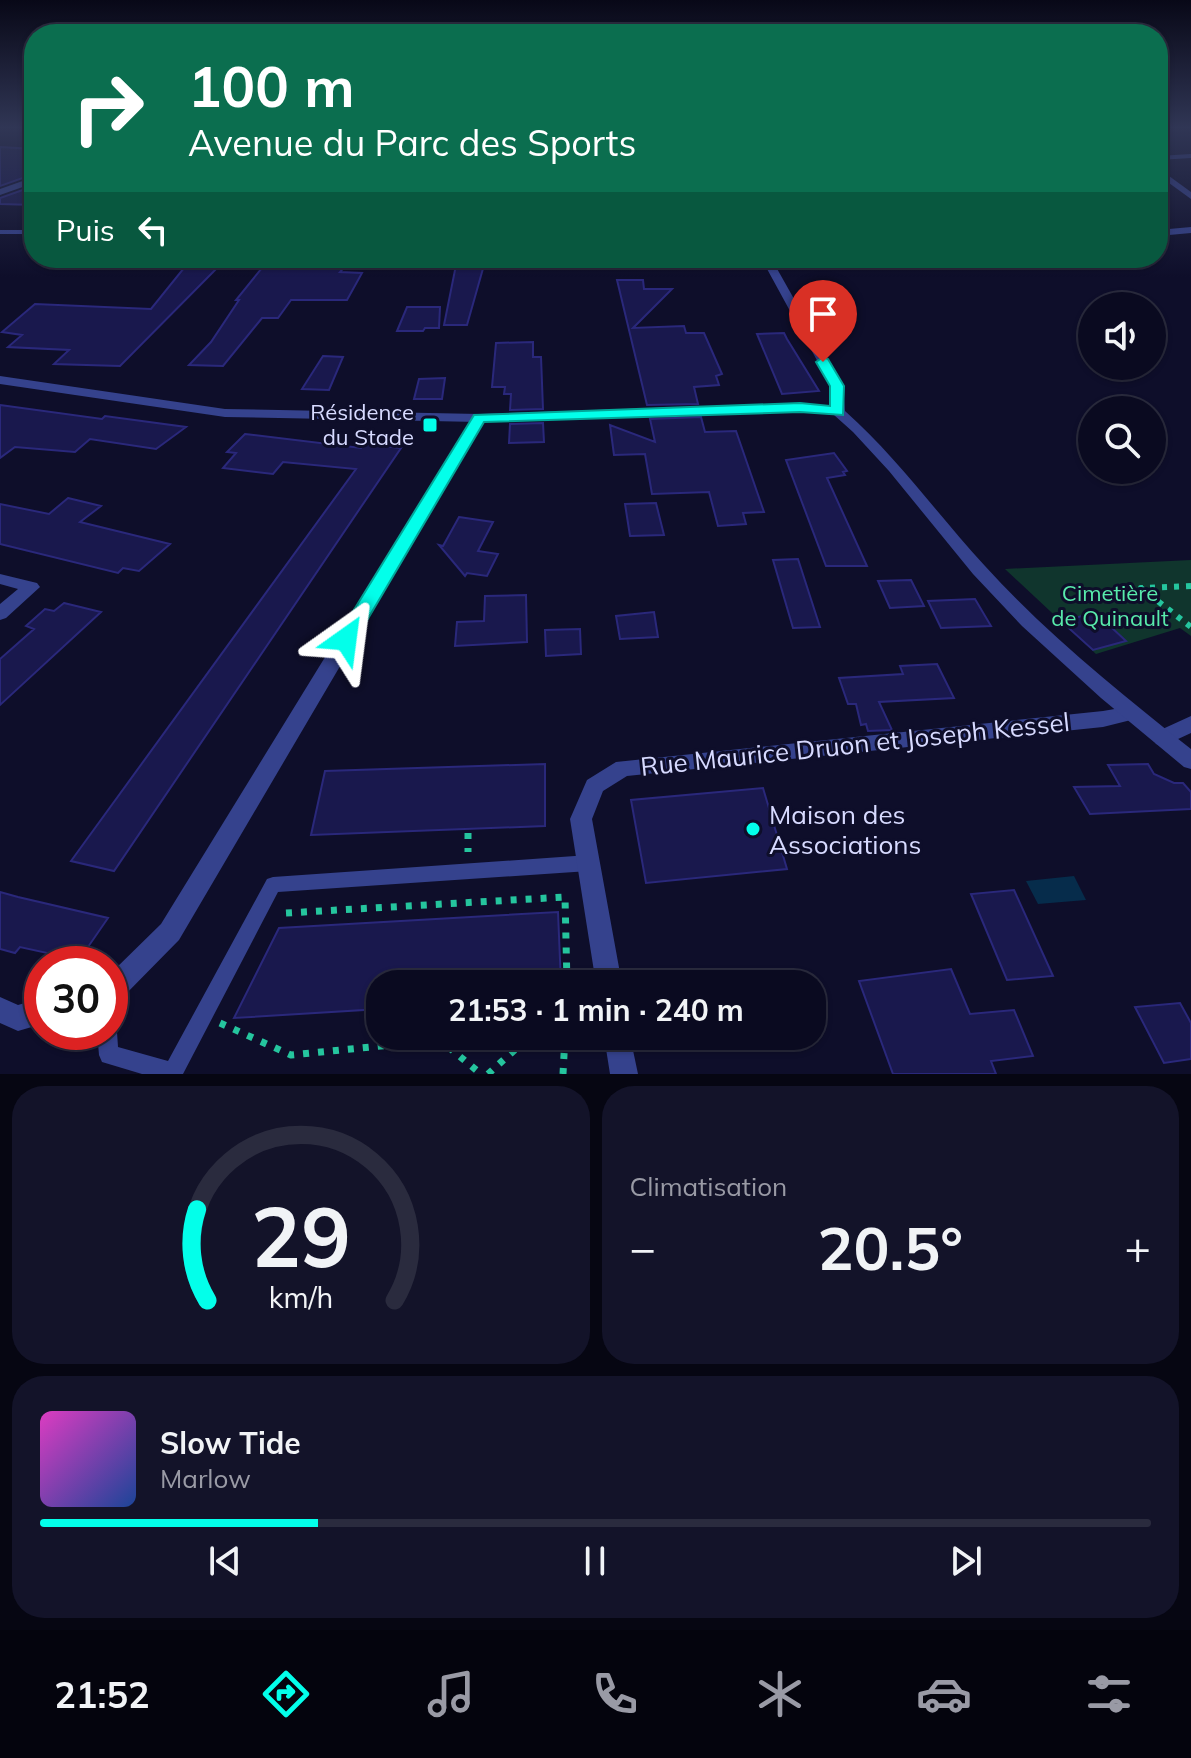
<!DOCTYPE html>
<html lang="fr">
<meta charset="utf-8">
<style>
:root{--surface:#0a0a20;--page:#131329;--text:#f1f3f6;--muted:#999aa5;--line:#2a2b3e;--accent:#03ffea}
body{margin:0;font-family:Mulish,sans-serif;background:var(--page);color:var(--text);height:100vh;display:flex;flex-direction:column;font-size:30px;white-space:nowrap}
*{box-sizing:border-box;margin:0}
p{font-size:26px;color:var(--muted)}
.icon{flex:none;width:44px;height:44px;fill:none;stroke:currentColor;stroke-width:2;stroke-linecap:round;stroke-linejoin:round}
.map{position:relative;height:1074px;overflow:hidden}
.drawer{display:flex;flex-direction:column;gap:12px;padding:12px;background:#060612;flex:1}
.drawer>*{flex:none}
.hud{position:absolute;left:24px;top:24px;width:1144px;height:244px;border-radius:32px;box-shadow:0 2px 6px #0004,0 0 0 2px var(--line);background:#0b6e4f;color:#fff;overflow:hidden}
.buttons{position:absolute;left:1078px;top:292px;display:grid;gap:16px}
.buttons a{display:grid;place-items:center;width:88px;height:88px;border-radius:50%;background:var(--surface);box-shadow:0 2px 6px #0004,0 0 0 2px var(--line);font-size:40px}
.speed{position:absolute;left:24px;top:946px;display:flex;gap:16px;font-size:40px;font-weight:700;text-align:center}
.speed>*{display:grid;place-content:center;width:104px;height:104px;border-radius:50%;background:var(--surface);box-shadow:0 2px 6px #0004,0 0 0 2px var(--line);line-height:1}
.speed .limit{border:12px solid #d22;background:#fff;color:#111}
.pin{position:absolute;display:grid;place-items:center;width:68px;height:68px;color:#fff;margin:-82px -34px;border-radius:50% 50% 50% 0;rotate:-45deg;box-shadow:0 0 8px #0007}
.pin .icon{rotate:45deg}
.me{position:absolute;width:88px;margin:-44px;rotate:31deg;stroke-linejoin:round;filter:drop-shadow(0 0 6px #0008)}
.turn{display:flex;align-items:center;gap:28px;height:168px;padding:0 32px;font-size:36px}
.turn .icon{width:104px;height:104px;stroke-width:2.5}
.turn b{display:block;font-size:56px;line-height:68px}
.then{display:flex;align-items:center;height:76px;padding:0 32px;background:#0003;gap:16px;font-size:30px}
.big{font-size:60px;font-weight:700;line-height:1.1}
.drawer .card{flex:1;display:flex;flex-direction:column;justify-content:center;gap:12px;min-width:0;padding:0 28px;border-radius:32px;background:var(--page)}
.drawer .dial{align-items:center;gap:0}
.dial svg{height:208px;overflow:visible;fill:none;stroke:var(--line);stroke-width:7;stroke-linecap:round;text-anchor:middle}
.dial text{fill:var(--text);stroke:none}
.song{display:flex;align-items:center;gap:24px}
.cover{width:96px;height:96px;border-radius:12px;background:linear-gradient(135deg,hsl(310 70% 55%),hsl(220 70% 35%))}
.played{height:8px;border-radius:4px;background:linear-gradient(90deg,var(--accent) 25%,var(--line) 25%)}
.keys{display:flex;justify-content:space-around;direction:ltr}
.heat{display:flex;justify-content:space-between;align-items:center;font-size:44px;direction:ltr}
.drawer .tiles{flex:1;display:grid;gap:12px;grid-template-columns:1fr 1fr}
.card:last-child{grid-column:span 2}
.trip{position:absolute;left:366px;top:970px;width:460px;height:80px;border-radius:32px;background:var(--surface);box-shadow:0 2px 6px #0004,0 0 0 2px var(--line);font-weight:700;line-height:80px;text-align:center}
.menu{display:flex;height:128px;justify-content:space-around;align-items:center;background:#04040d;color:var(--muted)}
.menu .icon{width:56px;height:56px}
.menu .on{color:var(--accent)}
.menu b{font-size:36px;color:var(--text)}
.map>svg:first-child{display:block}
.green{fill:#10352d}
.water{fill:#062c4b}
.building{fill:#19184d;stroke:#2a287b;stroke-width:2}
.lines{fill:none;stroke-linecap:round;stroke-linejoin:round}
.path-far1{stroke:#25c59e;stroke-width:6;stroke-dasharray:5 7;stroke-linecap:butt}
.path{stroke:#25c59e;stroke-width:7;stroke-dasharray:6 9;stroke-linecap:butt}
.service{fill:#35428d;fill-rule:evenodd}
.minor{fill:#35428d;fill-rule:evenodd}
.tertiary{fill:#35428d;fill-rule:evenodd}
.route{fill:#03ffea;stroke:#02a698;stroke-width:2}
.poi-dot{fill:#03ffea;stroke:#0e0e2a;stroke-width:3}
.labels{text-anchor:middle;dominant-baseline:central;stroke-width:6;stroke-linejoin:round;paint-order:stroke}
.poi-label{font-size:22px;fill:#d7daff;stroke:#0e0e2a;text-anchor:end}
.park-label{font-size:22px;fill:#58eaab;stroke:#0e0e2a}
.near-street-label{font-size:26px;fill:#d7daff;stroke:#0e0e2a}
.near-poi-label{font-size:26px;fill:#d7daff;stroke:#0e0e2a;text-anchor:start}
</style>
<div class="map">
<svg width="1191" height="1074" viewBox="0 0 1191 1074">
<rect width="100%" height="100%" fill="#0e0e2a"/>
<path class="green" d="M1191 560V636L1180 628 1096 654 1005 569Z"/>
<path class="water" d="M1074 876 1086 900 1038 904 1026 881Z"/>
<path class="building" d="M0 147 34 149V174L0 186Z
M34 186V205L0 204V198Z
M192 258H227L120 366 54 364 69 350 8 347 22 335 2 332 35 304 151 309Z
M270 258H352L340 272 362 273 347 300H291L278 318H262L223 366 189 365 211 342 239 300H236Z
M456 265H484L467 325H444Z
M617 280H643L644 289H672L633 328 684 326 686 333H704L722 374 716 376 719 385 694 387 698 404 647 405Z
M407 307H440L439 328H425L423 331H397Z
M784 333 787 339 819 391 782 394 757 334Z
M533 342V357H541L543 409 510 410 511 394H504L505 387H492L496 343Z
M323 356 343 357 329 390 302 389Z
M445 378 442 399H414L419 379Z
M0 405 102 419 105 416 186 427 156 449 90 439 75 452 15 447 0 458Z
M701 417 705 432 736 431 764 512 743 513 746 524 718 526 709 492 652 494 645 454 614 455 610 425 655 442 650 419Z
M543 423 544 442 509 443 510 424Z
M245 434 361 448 364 444 401 448 114 871 71 861 356 469 283 462 273 474 223 468 236 453 227 452Z
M834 453 847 471 843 472 845 475 827 478 867 566H826L786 460Z
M68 498 101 506 80 522 170 544 139 571 123 568 118 573 0 544V504L49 514Z
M656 503 664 535 630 536 625 504Z
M459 517 493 522 478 551 498 554 487 576 467 573 465 576 439 545 443 546Z
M798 559 820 627 793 628 773 560Z
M911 580 924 606 890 608 878 581Z
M526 595 527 642 455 646 457 622 484 621 485 596Z
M975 599 991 626 941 628 928 601Z
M64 603 101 612 0 705V659L34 629 26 626 45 609 54 611Z
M654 612 658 637 620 639 616 616Z
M1095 612 1126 641 1093 650 1062 622Z
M580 629 581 654 546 656 545 630Z
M937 664 954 698 879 702 892 730 868 731 866 724 861 725 856 704H848L839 678 903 674 900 666Z
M545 764V826L311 835 325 771Z
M1148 764 1154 774 1174 783H1183L1191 792V809L1090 814 1074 787 1120 786 1108 765Z
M763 788 787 869 646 883 631 800Z
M1014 890 1053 976 1007 980 971 894Z
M0 892 18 897 108 918 79 960 20 947 15 953 0 949Z
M558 912 561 984H380V1009L234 1018 279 928Z
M951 969 970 1014 1014 1010 1033 1056 991 1061 996 1074H893L859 981Z
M1180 1003 1191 1023V1059L1164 1063 1135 1007Z"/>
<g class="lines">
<path class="path-far1" d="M1191 586 1141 588 1191 627"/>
<path class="path" d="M468 833V852
M286 913 565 897 567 984
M220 1023 291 1055 440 1040
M440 1036V1040L481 1074
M488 1074 530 1036
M563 1074 565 1036"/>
<path class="service" d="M0 230H34V234H0Z
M589 855 595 858 598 863 595 868 589 871 278 892 183 1074H142L102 1062 99 1055 97 1032H110V1023L114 1025 117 1032 118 1047 168 1061 267 879 273 877Z"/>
<path class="minor" d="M1191 154V158L1158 160V156Z
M1158 168 1191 192V199L1158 175Z
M479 414 486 418 179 940 119 1001 110 1005V974L161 924 472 418Z
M0 574 37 583 40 587 6 618 0 620V604L18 589 0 584Z
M1132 706 1139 708 1142 713 1139 718 1103 727 627 776 603 791 592 819 622 984H596L570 819 587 780 616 762 1103 711Z
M1191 716V733L1163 746 1156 744 1153 738 1156 732Z
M0 997 18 1005 42 998V1024L18 1031 0 1023Z
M604 1036H630L638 1074H610Z"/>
<path class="tertiary" d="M34 177V183L0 195V189Z
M1191 227V233L1158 236V230Z
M761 258H771L843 386 845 411C897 457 937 514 985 566 1047 634 1119 692 1191 749V769L1184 767 1101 698 1022 626 973 574 889 471 853 432 834 415 800 411 479 422 225 417 0 384V376L225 409 479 414 800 403 831 407V386Z"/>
</g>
<linearGradient id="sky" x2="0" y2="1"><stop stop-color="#080817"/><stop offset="0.46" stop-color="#303655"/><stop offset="1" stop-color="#303655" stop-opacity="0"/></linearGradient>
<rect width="1191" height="277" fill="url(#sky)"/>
<path class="route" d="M823 357 828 359 844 386 843 415 800 412 484 422 353 644H339L336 639 474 415 800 403 830 406V386L816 362Z"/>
<g class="poi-dot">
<rect x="422" y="417" width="16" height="16" rx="4"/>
<circle cx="753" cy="829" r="8"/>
</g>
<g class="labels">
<g class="poi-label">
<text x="414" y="412">Résidence<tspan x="414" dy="25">du Stade</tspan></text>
</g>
<g class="park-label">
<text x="1110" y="593">Cimetière<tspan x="1110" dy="25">de Quinault</tspan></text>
</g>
<g class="near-street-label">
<text transform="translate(855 744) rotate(-6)">Rue Maurice Druon et Joseph Kessel</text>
</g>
<g class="near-poi-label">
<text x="769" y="814">Maison des<tspan x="769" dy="30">Associations</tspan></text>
</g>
</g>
</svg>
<div class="buttons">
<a><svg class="icon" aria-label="sound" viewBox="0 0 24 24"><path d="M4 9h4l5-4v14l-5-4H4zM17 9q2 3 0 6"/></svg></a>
<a><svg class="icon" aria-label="search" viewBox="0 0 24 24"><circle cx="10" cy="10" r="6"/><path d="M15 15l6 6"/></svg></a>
</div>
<div class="speed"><div class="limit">30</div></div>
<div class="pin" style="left:823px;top:362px;background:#d93025"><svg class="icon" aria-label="arrive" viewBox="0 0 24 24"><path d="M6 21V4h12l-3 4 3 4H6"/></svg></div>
<svg class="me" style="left:346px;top:639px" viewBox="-20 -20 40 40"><path d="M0-17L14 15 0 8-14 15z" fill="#03ffea" stroke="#fff" stroke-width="4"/></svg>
<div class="trip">21:53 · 1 min · 240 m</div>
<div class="hud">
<div class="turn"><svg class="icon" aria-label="right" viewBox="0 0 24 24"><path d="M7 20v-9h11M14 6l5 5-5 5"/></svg><div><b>100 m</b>Avenue du Parc des Sports</div></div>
<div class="then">Puis<svg class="icon" aria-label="left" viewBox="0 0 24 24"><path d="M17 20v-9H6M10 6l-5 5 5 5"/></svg></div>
</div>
</div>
<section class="drawer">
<div class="tiles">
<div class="card dial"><svg viewBox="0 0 100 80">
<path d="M14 69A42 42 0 1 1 86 69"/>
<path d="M14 69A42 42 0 0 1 10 34" stroke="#03ffea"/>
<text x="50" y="56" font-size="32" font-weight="700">29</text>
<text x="50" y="72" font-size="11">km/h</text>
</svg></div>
<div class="card"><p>Climatisation</p>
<div class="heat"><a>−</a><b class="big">20.5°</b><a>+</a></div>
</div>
<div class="card">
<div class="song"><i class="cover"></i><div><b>Slow Tide</b><p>Marlow</p></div></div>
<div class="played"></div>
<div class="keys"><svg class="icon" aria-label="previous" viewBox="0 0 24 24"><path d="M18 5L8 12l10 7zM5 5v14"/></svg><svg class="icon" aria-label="pause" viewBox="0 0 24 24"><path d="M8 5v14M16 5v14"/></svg><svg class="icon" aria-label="next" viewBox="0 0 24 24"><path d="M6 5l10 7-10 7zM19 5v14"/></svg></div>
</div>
</div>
</section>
<nav class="menu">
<b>21:52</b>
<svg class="icon on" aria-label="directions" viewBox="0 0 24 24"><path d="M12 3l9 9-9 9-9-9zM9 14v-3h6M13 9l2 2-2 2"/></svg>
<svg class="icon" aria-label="music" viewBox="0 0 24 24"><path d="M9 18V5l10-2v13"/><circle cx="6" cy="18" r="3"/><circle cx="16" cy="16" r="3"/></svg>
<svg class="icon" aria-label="phone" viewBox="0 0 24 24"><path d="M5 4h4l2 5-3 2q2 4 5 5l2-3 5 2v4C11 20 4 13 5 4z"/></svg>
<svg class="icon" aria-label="climate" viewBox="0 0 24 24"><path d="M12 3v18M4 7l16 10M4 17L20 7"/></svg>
<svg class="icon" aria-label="car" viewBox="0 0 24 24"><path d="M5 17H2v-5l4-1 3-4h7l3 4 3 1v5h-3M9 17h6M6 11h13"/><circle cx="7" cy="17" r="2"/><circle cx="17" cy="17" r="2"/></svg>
<svg class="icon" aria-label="filters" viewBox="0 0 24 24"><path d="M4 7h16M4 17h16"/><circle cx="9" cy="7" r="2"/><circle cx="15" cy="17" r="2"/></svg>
</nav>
